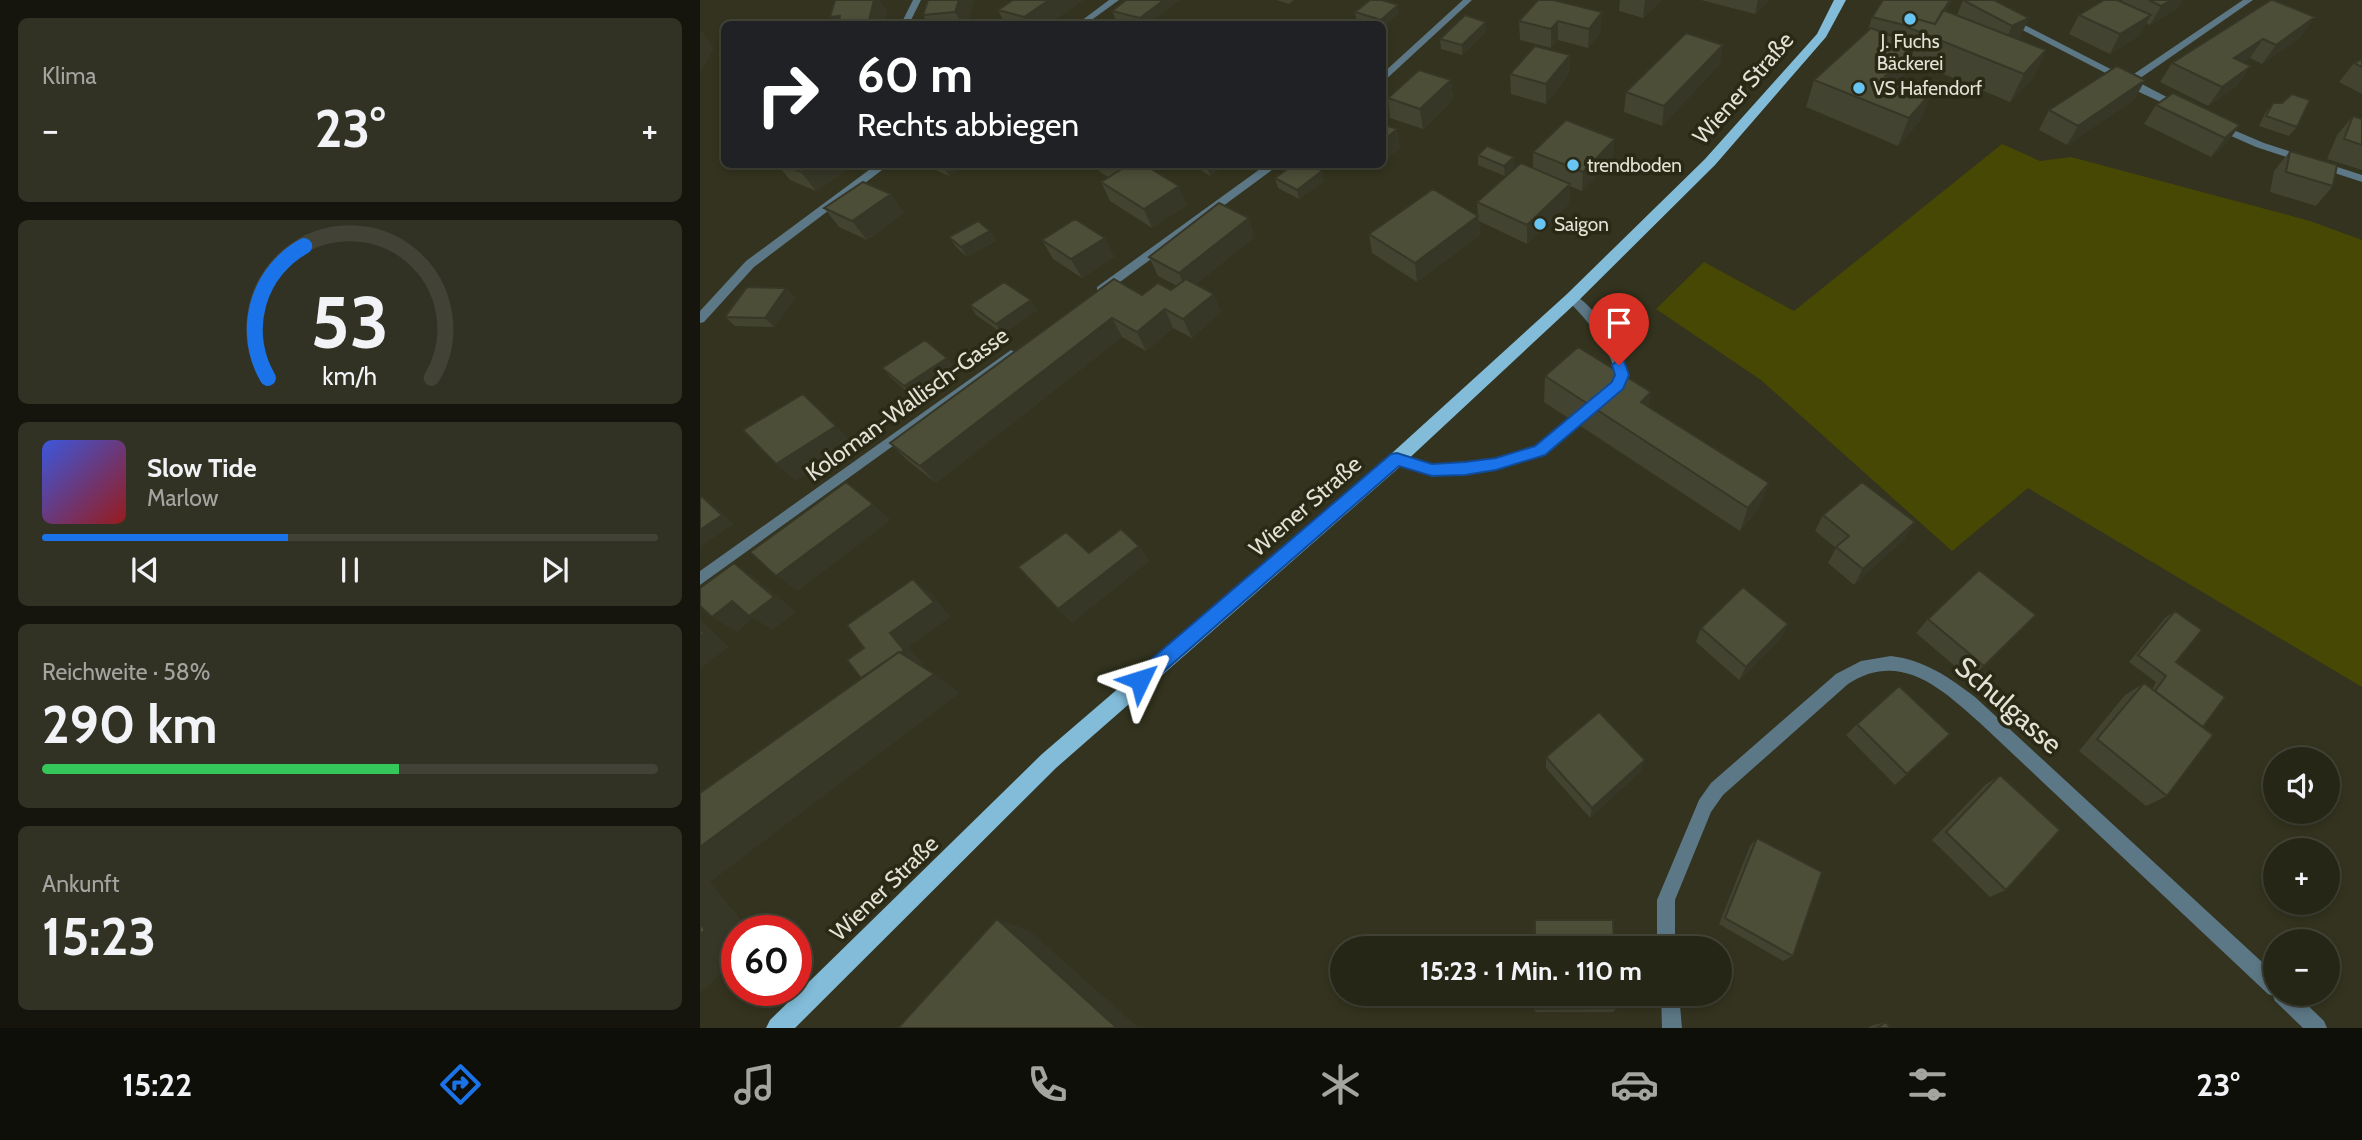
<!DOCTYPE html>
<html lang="de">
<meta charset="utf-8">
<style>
:root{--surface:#262617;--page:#323224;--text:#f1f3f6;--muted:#a4a5a1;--line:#424336;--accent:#1a73e8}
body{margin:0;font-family:Cabin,sans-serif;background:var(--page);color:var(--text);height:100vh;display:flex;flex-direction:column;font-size:26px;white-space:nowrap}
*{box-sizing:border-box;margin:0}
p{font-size:23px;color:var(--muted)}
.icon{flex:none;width:38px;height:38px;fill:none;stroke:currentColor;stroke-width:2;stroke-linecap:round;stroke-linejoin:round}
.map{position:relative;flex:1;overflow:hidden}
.side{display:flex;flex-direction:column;gap:18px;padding:18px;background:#15150d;width:700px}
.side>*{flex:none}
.hud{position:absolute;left:21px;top:21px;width:665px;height:147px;border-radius:10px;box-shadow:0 4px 10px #0003,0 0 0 2px var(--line);background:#202124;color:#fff;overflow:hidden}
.buttons{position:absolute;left:1563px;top:747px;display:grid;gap:14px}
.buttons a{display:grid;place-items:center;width:77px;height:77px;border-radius:50%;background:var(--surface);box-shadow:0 4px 10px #0003,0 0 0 2px var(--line);font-size:35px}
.speed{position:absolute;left:21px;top:915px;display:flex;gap:14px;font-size:35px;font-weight:700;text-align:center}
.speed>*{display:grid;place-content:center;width:91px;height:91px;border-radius:50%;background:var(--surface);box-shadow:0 4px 10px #0003,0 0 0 2px var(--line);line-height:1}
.speed .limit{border:10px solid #d22;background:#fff;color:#111}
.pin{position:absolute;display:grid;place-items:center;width:60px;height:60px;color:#fff;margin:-72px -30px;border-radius:50% 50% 50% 0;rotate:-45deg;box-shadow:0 0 7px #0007}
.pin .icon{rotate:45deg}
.me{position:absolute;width:77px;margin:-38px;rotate:49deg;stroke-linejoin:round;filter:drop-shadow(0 0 5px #0008)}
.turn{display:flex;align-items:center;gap:24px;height:147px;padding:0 21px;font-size:32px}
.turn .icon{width:91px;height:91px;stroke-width:2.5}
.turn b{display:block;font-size:49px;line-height:60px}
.big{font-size:52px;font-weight:700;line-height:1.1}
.side .widget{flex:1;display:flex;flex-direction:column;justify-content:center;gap:10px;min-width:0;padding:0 24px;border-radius:10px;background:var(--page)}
.side .dial{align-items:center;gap:0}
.dial svg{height:182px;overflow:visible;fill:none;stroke:var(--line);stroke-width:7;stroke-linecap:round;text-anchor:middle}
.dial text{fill:var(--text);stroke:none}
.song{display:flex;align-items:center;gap:21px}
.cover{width:84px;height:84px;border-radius:10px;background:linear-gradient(135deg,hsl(230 70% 55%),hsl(0 70% 35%))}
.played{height:7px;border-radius:4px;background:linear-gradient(90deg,var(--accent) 40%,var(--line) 40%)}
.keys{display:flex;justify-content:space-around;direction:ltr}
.heat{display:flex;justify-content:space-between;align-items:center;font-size:38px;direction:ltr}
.charge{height:10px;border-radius:5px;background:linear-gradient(90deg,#34c759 58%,var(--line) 0)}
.trip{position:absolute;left:630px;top:936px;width:402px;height:70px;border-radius:35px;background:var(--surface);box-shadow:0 4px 10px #0003,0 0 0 2px var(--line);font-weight:700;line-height:70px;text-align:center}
.menu{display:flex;height:112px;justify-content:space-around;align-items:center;background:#0f0f09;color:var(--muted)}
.menu .icon{width:49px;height:49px}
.menu .selected{color:var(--accent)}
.menu b{font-size:32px;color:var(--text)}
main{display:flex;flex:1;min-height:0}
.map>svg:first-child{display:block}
.green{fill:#484805}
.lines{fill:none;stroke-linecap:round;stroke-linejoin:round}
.service{fill:#5c7785;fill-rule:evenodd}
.minor{fill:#5c7785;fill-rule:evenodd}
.primary{fill:#82bcd9;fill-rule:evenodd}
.wall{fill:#424330}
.shaded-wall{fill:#363727}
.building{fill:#4d4e38;stroke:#363727;stroke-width:2}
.route{fill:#1a73e8;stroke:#114b97;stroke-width:2}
.poi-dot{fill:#68c4f0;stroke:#292915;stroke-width:2.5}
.labels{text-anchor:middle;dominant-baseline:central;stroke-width:7;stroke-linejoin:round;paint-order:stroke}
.far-poi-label{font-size:19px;fill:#e2e3d6;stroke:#292915;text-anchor:start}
.street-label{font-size:23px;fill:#e2e3d6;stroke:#292915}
.near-street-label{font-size:28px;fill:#e2e3d6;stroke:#292915}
</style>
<main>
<section class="side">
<div class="widget"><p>Klima</p>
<div class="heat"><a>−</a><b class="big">23°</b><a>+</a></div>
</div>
<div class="widget dial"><svg viewBox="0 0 100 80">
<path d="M14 69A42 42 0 1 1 86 69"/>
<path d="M14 69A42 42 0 0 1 30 11" stroke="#1a73e8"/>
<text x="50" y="56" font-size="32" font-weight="700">53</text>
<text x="50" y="72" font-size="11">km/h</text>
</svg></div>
<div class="widget">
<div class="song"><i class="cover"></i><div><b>Slow Tide</b><p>Marlow</p></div></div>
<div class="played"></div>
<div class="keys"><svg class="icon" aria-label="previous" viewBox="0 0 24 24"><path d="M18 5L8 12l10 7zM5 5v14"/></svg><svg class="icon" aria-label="pause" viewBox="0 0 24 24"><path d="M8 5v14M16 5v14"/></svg><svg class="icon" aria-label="next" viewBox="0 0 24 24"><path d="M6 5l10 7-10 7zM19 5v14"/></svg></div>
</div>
<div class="widget"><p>Reichweite · 58%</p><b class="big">290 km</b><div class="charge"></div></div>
<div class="widget"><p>Ankunft</p><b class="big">15:23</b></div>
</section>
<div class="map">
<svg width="1662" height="1028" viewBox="0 0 1662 1028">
<rect width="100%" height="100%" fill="#33331f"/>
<path class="green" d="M1302 144 1340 161 1371 157 1610 221 1662 240V687L1328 488 1252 551 1061 380 956 309 1004 262 1094 311Z"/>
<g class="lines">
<path class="service" d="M872 294C896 304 925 355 928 380L918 392H908L907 389 916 379C912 348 889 322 868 301L866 298Z
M887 407 892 408 893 412 892 416 845 455 796 469 732 476 692 463 690 459 697 454 732 464 796 459 836 447Z"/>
<path class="minor" d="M213 0H221L209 24H201Z
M409 0H419L386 24H377Z
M763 0H772L682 83V74Z
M1543 0H1553L1436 81 1484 106V110L1480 111 1424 85 1423 82 1303 20 1311 18 1428 78Z
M1517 123 1564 143 1662 175V182L1556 147 1513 128 1512 126Z
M177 164H190L54 267 4 322 0 323V311L46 261Z
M567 164H580L405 293H397V287Z
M311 350 315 352 317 355 315 358 0 585V571Z
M1191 656C1224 660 1249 677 1275 697L1575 974V994H1596L1624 1021 1627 1028H1603L1575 1001 1573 996 1568 994 1280 723C1241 688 1200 650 1148 684L1023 795 1011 812 975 900V948H957V900L999 800 1011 783 1136 674 1161 661Z
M961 994H979L982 1028H962Z"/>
<path class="primary" d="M1134 0H1146L1126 37 1015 165 877 302 703 464 356 768 95 1028H66L70 1020 342 754 691 454 867 294 1005 159 1117 34Z"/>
</g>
<path class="wall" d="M274 0 267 24H229L223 15Z
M426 0H480L448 24H430L416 20 412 11Z
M576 0H594L589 4Z
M838 0 901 32 888 48 858 40 851 48 820 40 819 21Z
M920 0H961L943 18 919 11Z
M1001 0H1069L1055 14Z
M1263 0 1329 18 1320 37 1317 39 1346 50 1333 78 1310 102 1210 60 1206 72 1198 80 1231 93 1220 121 1198 146 1106 107 1114 80 1168 30 1172 17 1247 11 1257 15Z
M1423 0H1483L1477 9 1450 25 1446 23 1440 35 1410 54 1369 34 1379 15 1421 2Z
M1571 0 1601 37 1562 64 1550 58 1543 62 1538 85 1508 106 1460 82 1472 63Z
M298 10 350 24H305Z
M655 12 699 14 682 24H665L657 22Z
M786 31 762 55 741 49 740 39Z
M870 55 869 74 846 104 811 94 810 74Z
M1662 59V94L1639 82 1654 63Z
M1020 64 962 126 924 112 926 92Z
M751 80 753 99 723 129 690 118 688 98Z
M1445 80 1434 100 1367 145 1339 130 1349 110Z
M1573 103 1597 127 1589 136 1559 126 1565 113Z
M1456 105 1540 125 1526 144 1511 157 1444 124Z
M1653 116 1662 119V170L1627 159 1637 135Z
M1590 151 1633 186 1616 206 1570 192 1574 171Z
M833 152 913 159 882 191 870 186 869 204 827 244 779 221 780 235 717 282 672 253 669 234 778 216 777 202 833 168Z
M778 155 814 167 805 176 778 165Z
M77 164 155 165 116 191 90 180Z
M222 164H264L249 176Z
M397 164H443L487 205 452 228 410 201 401 182 408 177 400 172Z
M491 164H527L510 176Z
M665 164H682L677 169Z
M622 171 624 181 599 199 578 188 575 178Z
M191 194 204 213 167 240 139 227 124 208Z
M290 231 296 241 267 257 256 247 249 237Z
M555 237 496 284 521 312 492 338 473 328 446 351 422 337 236 483 207 460 190 443 442 295 471 290 477 286 458 276 449 257Z
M405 238 414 257 382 278 353 259 342 240Z
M86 288 95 298 74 327 35 326 25 317Z
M331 300 337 310 303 334 276 315 270 305Z
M247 358 254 368 212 396 190 377 182 368Z
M845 376 951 392 948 407 1060 507 1040 531 844 402Z
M1123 515 1205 538 1154 585 1128 563 1136 548 1115 531Z
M1475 611 1476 662 1503 727 1467 796 1446 806 1379 751 1425 695 1444 683 1452 689 1456 682 1429 662 1465 618Z
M1336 615 1270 679 1216 633 1228 619Z
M1088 624 1081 638 1039 680 996 642 1001 628Z
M1157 724 1207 774 1195 785 1146 735Z
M846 757 941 771 890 818 846 768Z
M1300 775 1306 890 1290 897 1232 840 1285 785Z
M1057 838 1093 956 1083 961 1019 924 1050 846Z
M835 994 917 1008 913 1012H835Z
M1186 1022 1190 1028H1168L1173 1025Z"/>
<path class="shaded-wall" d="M174 0H180L187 11 184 24H135L130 17Z
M259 0H274L267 24H262L255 12Z
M349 0H384L350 24H327L324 17Z
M464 0H480L448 24H442L440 18Z
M945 0H961L943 18Z
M1058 0H1069L1055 14Z
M1250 0H1253L1233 37 1232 32Z
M1472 0H1483L1477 9 1450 25 1461 6Z
M698 5 699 14 682 29 681 20Z
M902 12 901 32 888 48 889 29Z
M1451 15 1440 35 1410 54 1420 34Z
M1615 17 1601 37 1562 64 1576 45Z
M1329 18 1320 37 1304 45 1312 26Z
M858 21V40L851 48V29Z
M786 22V31L762 55V45Z
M0 29 14 48 0 74Z
M1563 39 1550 58 1521 78 1534 58Z
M1023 45 1020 64 962 126 964 106Z
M1216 45 1206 72 1176 103 1185 76Z
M1346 50 1333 78 1310 102 1324 74Z
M870 55 869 74 846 104V84Z
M1551 66 1538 85 1508 106 1522 87Z
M751 80 753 99 723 129 720 109Z
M1445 80 1434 100 1367 145 1378 126Z
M1231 93 1220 121 1198 146 1209 118Z
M1540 125 1526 144 1511 157 1525 138Z
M697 129 700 149 682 164V142Z
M915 139 913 159 882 191 883 172Z
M814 157V167L805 176 804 166Z
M112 164 155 165 116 191 101 172Z
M242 164H264L249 176Z
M506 164H527L510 176Z
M622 171 624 181 599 199 597 190Z
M870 184 869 204 827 244V225Z
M479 186 487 205 452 228 444 209Z
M191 194 204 213 167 240 152 221Z
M778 216 780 235 717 282 715 263Z
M549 218 555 237 487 292 479 273Z
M290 231 296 241 267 257 261 247Z
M405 238 414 257 382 278 371 259Z
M86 288 95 298 74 327 65 318Z
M514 294 521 312 492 338 483 319Z
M331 300 337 310 303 334 296 324Z
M465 309 473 328 446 351 437 332Z
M412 318 422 337 236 483 220 466Z
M247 358 254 368 212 396 204 386Z
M951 392 947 418 941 402Z
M136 426 154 443 96 481 76 464Z
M1069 483 1060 507 1040 531 1048 508Z
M0 494 12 503 34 524 0 547Z
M173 504 191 520 98 591 76 576Z
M1215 522 1205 538 1154 585 1163 569Z
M439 546 450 561 372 623 358 609Z
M34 563 56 578 96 612 72 630 53 618 37 632 12 617 32 601Z
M213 579 231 594 251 617 209 647 223 664 184 693 190 633Z
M0 619 29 647 0 669Z
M1088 624 1081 638 1039 680 1046 667Z
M234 674 260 693 10 882 50 931H37V960L0 993V847Z
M945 760 941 771 890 818 892 808Z
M297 919 330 931 439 1028H417Z"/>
<path class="building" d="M135 0H174L169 20 138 24 140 16 130 17Z
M228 0H259L255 12 223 15Z
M313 0H349L324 17 298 10Z
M426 0H464L440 18 412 11Z
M670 0H682L698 5 681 20 655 12Z
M838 0H853L902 12 889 29 858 21 851 29 819 21Z
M1183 0H1250L1235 24 1217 19 1208 26 1172 17Z
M1263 0H1294L1329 18 1312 26Z
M1404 0H1417L1451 15 1420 34 1379 15Z
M1449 0H1472L1461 6Z
M1571 0H1573L1615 17 1576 45 1563 39 1534 58 1551 66 1522 87 1472 63Z
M1243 10 1346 50 1324 74 1207 27 1217 19 1235 24Z
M765 15 786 22 762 45 740 39Z
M1171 28 1216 45 1185 76 1231 93 1209 118 1114 80Z
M986 33 1023 45 964 106 926 92Z
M835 46 870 55 846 84 810 74Z
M1662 59V67L1654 63Z
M1417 66 1445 80 1378 126 1349 110Z
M719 70 751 80 720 109 688 98Z
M1473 93 1540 125 1525 138 1456 105Z
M1592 94 1610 100 1597 127 1566 116 1573 103H1582Z
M1653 116 1662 119V145L1644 139Z
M866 120 915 139 883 172 833 152Z
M682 124 697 129 682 142Z
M787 146 814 157 804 166 778 155Z
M1590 151 1637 165 1633 186 1586 172Z
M821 163 870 184 827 225 777 202Z
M83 164H112L101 172Z
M410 164H443L479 186 444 209 401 182 420 170Z
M594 164H610L622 171 597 190 575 178Z
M163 182 191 194 152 221 124 208Z
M733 189 778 216 715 263 669 234Z
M519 203 549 218 479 273 449 257Z
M375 219 405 238 371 259 342 240Z
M278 221 290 231 261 247 249 237Z
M414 279 442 295 458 283 471 290 486 279 514 294 483 319 465 309 437 332 412 318 220 466 190 443Z
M304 282 331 300 296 324 270 305Z
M47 287 86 288 65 318 25 317Z
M225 340 247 358 204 386 182 368Z
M878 347 951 392 941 402 1069 483 1048 508 845 376Z
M103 394 136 426 76 464 43 430Z
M146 482 173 504 76 576 50 552Z
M1162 482 1215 522 1163 569 1136 547 1149 536 1123 515Z
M0 495 22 515 0 530Z
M421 529 439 546 358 609 318 567 366 532 389 553Z
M34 563 74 597 49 616 32 601 12 617 0 606V588Z
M1279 570 1336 615 1284 666 1228 619Z
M213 579 234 602 190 633 204 650 201 653 199 652 161 678 147 660 164 648 147 625Z
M1043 587 1088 624 1046 667 1001 628Z
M1475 611 1502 630 1476 662 1525 697 1503 727 1455 691 1466 676 1438 655Z
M0 629 4 633 0 636Z
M199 652 234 674 0 847V793Z
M1444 683 1513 735 1467 796 1397 739Z
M1199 686 1250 734 1207 774 1157 724Z
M899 712 945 760 892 808 846 757Z
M1300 775 1360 830 1306 890 1246 832Z
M1057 838 1122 872 1093 956 1025 918Z
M297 919 417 1028H198Z
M835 920H913L914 948H835Z
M0 923 5 930 0 935Z
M835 994H916L917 1008 835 1009Z
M1186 1022 1190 1028H1177Z"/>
<path class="route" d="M919 360 924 361 929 375 923 389 845 455 796 470 765 475 732 476 699 466 447 686 440 688 434 686 432 680 434 674 691 454 697 453 732 464 765 462 796 458 835 446 912 382 915 375 912 365Z"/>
<g class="poi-dot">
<circle cx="1210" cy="19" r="7"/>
<circle cx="1159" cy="88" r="7"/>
<circle cx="873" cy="165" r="7"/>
<circle cx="840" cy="224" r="7"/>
</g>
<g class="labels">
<g class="far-poi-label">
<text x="1210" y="41" text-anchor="middle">J. Fuchs<tspan x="1210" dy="22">Bäckerei</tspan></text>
<text x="1173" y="88">VS Hafendorf</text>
<text x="887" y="165">trendboden</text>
<text x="854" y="224">Saigon</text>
</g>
<g class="street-label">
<text transform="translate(1043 88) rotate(-49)">Wiener Straße</text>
<text transform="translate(207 404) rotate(-36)">Koloman-Wallisch-Gasse</text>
<text transform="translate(605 506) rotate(-41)">Wiener Straße</text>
<text transform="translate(184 888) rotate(-44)">Wiener Straße</text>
</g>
<g class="near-street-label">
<text transform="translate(1309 705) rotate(41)">Schulgasse</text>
</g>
</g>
</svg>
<div class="buttons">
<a><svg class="icon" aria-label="sound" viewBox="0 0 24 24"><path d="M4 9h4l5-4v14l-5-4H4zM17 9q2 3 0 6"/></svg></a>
<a>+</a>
<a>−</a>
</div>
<div class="speed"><div class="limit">60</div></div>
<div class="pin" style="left:919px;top:365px;background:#d93025"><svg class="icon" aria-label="arrive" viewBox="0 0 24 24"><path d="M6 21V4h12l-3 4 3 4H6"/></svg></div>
<svg class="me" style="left:440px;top:680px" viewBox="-20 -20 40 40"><path d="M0-17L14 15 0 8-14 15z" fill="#1a73e8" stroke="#fff" stroke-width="4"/></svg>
<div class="trip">15:23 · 1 Min. · 110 m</div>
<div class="hud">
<div class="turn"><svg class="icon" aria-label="right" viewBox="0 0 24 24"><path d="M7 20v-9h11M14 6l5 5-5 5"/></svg><div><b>60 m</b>Rechts abbiegen</div></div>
</div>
</div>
</main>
<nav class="menu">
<b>15:22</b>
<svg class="icon selected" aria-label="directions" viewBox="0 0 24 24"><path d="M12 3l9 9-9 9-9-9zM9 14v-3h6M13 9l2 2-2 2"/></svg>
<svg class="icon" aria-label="music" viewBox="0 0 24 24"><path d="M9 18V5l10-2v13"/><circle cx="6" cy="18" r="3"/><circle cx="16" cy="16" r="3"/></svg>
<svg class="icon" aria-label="phone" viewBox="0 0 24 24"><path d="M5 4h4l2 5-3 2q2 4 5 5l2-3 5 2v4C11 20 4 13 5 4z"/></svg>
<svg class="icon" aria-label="climate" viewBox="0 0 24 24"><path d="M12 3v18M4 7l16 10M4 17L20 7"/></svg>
<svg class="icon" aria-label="car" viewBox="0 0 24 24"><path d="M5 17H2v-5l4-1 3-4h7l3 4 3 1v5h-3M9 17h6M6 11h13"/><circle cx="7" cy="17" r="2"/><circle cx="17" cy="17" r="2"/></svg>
<svg class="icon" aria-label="filters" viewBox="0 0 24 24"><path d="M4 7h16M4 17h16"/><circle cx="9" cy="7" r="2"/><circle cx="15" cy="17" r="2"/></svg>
<b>23°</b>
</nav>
